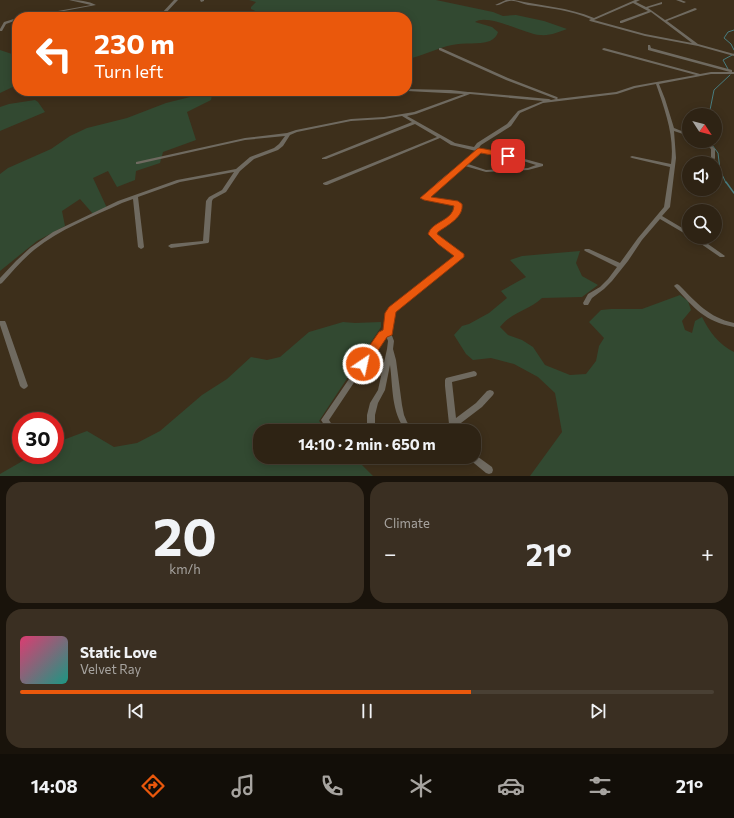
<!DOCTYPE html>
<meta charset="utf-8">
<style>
:root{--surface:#2e2314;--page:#3a2f22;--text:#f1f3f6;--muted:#a7a4a0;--line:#494034;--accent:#ea580c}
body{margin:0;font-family:Commissioner,sans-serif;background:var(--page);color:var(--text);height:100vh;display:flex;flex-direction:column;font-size:15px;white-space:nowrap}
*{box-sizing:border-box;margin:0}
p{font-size:13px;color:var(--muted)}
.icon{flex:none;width:22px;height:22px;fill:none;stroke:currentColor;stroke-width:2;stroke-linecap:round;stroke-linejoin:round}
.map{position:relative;height:476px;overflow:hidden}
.drawer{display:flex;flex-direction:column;gap:6px;padding:6px;background:#19130b;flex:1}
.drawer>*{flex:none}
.top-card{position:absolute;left:12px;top:12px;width:400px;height:84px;border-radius:16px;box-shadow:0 2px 10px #0003,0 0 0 1px var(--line);background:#ea580c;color:#fff;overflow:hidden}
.needle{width:26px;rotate:126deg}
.controls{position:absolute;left:682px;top:108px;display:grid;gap:8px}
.controls a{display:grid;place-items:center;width:40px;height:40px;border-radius:50%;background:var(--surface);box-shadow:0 2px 10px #0003,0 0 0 1px var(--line);font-size:20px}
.speed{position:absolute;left:12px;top:412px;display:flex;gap:8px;font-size:20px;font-weight:700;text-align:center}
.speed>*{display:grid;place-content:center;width:52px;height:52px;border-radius:50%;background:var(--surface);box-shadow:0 2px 10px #0003,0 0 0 1px var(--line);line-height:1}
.speed .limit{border:6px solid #d22;background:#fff;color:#111}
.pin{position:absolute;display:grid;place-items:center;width:34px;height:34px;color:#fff;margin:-17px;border-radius:8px;box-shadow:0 2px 6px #0006}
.me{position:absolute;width:44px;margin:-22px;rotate:34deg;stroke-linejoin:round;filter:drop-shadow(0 0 3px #0008)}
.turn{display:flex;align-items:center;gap:14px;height:84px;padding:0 16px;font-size:18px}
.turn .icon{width:52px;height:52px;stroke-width:2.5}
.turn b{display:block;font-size:28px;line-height:34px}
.big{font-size:30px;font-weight:700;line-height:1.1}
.drawer .card{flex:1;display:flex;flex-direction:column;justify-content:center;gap:6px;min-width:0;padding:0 14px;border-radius:16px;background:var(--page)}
.drawer .dial{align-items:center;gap:0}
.dial b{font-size:52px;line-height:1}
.song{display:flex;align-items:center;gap:12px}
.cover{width:48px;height:48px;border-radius:6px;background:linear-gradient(135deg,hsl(340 70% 55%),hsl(170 70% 35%))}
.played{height:4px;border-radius:2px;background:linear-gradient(90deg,var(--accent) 65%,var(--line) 65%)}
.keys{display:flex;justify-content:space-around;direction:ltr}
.heat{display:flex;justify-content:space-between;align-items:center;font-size:22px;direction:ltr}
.drawer .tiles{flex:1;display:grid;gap:6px;grid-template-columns:1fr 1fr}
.card:last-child{grid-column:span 2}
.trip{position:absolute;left:253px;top:424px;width:228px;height:40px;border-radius:16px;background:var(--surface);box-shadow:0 2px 10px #0003,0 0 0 1px var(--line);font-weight:700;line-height:40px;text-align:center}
.tabs{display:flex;height:64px;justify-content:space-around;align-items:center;background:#120e08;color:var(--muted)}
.tabs .icon{width:28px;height:28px}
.tabs .active{color:var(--accent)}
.tabs b{font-size:18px;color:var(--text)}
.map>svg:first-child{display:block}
.green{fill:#324931}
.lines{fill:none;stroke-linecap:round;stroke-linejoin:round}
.stream-far1{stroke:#487c7f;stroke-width:1}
.stream{stroke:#487c7f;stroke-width:1.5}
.minor{fill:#6f6a60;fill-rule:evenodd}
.route{fill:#ea580c;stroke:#983908}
</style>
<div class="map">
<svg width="734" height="476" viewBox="0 0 734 476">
<rect width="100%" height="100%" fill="#3d2f1b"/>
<path class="green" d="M249 0H436L493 12 503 16 516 15 544 21 567 29C559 32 550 36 540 35 525 34 488 13 475 22L492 27 498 32C497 36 494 39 490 41 478 45 464 42 452 45 437 48 423 56 407 59V17H261L264 15 251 9V7L256 2Z
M0 50 12 54 15 57V64L17 66V85L0 93Z
M198 95H212L211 100 187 112 196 140 163 152 160 163 136 171 135 180 117 187 108 171 93 178 107 208 94 215 80 199 62 211 65 226 37 241 0 271V174L8 168 51 149 70 136 87 128 127 118 166 103Z
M35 100 38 102 45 112 0 131V107L9 104Z
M580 251 576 263 582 276 598 285 582 297 542 298C528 311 511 312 500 327L508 335 522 340 533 347 545 365 570 375 586 374 596 361 599 346 604 338 589 322 601 310 611 309H642L680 295 688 301 691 310 682 321 685 330 692 333 695 321 702 317C709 331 719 345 734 352V476H530L562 432 555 393 538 377 514 364 491 358 473 360 466 354 454 335 462 326 469 324 489 313 507 298 501 291 526 277 510 260 522 256Z
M343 322 355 323 381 322V327L319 421 329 431H260V457H354L373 476H0V474L33 455H55V443L87 431 114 447 137 443 160 431 202 395 227 379 251 357 267 360 280 357 309 332Z"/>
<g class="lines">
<path class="stream-far1" d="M734 30 728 32 724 38 731 44 734 50
M728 69 723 60 734 54
M709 115 714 90 730 75
M709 141 718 153 720 170 726 183"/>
<path class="stream" d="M726 182 734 193"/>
<path class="minor" d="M69 0C78 0 89 1 96 5L32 17H25L91 5Z
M174 0H178L164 15 165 17H161V14Z
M200 0H204V1L201 2Z
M506 0H514C541 6 568 7 594 18L635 0H640L636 2 646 7 662 2V4L648 8 665 20 695 8 697 9 696 10 667 21 698 44 734 54V56L698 46 645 36 590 21 589 20 591 19C570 10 549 8 528 5 523 4 514 0 510 1 504 1 501 6 495 5ZM633 3 648 11 620 21V23H622L651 12 692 43 645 34 594 20Z
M676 0H681L686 2 684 3Z
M17 18V20L6 24 2 31H0V29L4 22Z
M648 45H650L651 48 732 70V72H734V74H711L659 84 665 99 674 128 689 134V136L674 131 676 158 670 207 662 216 689 232V236L660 219 642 240 628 261 612 281 604 289 592 298 588 305H584L583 303 588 294 600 287 608 279 617 267 585 251 584 250 585 249H589L620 263 638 238 664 207 670 167 632 158 630 157 632 156 671 164C675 137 665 110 656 84L635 88 617 94 543 103 520 113 511 126 481 145 478 149 480 150 521 158 543 164V166L528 170 486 172 465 166 443 183 428 197 458 202 461 204C460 219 447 223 437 231L436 234 444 241 461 253 462 257 393 314 391 333 394 341 393 349 396 360 402 405 404 415 407 422 414 431H406C391 412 393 387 390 365L385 390 378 403 375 415V427L373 431H365L367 427V415L370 403 378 390 387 349 388 341 386 336 381 342 329 420 336 431H328L321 420 377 338 381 333 385 332 388 311 456 256V255L437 241 430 234C434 220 455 223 455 205L424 200 421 198 439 181 476 151 451 145 440 138 327 185H325L323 184V183L437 137 415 124 326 159H322V158L412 122 402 116 384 119 351 121 297 132 290 135 283 146 278 150 254 159 240 171 226 192 213 199 212 201 209 242 208 243 171 248 168 246 171 244 203 241 206 201 209 197 222 190 234 172 180 182 138 197 144 247 143 248 141 249 138 247 133 199 122 203C92 217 60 229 34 250 22 260 12 272 2 283L0 284V278L16 261 30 248 53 232 118 201 177 180 236 169 250 157 274 148 279 144 285 136 245 140 138 164H136V162L245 138 287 133 296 130 351 119 384 117 414 112 464 94 407 91H406H407V89L451 90 468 92H470L549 99 551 100 556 99 506 80 439 50V48H441L508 78 557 97 558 98 557 99 616 92 634 86 696 75 603 50 602 49 604 48 700 74 711 72H730L648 50ZM470 94 543 101 518 111 507 124 477 143 474 147 455 143 407 116 416 114ZM480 153 520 160 536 165 528 168 486 170 468 164 479 155Z
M702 141H707L715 149V158L713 163H709L711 158V149Z
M691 237H698L725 256 724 257H720Z
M677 284 679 285C697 303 708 317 734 323V327C704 321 695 309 675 287L674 286 675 285Z
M0 321H5L6 323 28 386 26 388 24 389 22 388 20 386 0 325Z
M474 371 476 372 477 374 476 376 452 382 456 418 476 403 487 391 490 390 493 391 494 393 493 395 482 407 457 426 460 431H443L449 424 445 386V380L446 378Z
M474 454 492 467 493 470 492 473 489 474 486 473 469 459 468 457H474Z"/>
</g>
<path class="route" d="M479 148 508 153 511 156 508 158 481 153 431 197 458 201 462 204C464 217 448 225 438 232L437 234 464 254V257L396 312 392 335 387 337 367 367 363 368 359 367 358 364 359 361 379 332 383 330 385 313 389 307 454 256 438 244 428 234C432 221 453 221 454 206L424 200 420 198 477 149Z"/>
</svg>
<div class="controls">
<a><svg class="needle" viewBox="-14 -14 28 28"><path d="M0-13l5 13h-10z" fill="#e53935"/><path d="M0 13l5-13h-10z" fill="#a7a4a0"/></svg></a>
<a><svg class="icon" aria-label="sound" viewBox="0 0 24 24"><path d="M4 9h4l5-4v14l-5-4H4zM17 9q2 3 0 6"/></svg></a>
<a><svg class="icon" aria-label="search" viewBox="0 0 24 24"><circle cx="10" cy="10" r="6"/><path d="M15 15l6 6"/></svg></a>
</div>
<div class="speed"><div class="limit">30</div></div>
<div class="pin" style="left:508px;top:156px;background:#d93025"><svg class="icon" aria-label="arrive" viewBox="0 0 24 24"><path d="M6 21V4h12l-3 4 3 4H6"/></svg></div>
<svg class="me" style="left:363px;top:364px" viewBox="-20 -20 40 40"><circle r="17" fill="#ea580c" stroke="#fff" stroke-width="3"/><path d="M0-11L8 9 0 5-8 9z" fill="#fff"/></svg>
<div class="trip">14:10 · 2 min · 650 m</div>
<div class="top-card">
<div class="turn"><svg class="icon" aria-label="left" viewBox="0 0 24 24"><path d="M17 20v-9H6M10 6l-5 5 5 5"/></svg><div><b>230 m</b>Turn left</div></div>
</div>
</div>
<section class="drawer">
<div class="tiles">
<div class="card dial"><b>20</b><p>km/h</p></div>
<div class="card"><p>Climate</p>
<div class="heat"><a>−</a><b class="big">21°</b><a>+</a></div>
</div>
<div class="card">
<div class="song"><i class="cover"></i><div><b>Static Love</b><p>Velvet Ray</p></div></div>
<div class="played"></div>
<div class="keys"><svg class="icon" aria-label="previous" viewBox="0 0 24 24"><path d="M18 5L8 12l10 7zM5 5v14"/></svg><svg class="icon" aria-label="pause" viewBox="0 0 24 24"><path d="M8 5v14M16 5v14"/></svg><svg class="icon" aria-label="next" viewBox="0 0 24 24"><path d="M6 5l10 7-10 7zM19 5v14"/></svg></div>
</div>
</div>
</section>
<nav class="tabs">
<b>14:08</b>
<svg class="icon active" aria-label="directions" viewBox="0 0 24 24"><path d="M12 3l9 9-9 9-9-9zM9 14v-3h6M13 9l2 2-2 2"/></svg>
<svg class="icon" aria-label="music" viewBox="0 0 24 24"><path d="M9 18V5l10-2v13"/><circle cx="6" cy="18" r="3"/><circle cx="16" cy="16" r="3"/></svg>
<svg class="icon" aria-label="phone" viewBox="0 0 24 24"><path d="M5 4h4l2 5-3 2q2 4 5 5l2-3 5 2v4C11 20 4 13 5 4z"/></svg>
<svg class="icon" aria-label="climate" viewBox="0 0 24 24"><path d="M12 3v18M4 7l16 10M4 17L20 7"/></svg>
<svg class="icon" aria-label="car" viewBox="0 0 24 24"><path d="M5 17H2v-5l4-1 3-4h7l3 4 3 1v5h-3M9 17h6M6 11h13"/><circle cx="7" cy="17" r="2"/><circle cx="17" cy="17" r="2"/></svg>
<svg class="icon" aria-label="filters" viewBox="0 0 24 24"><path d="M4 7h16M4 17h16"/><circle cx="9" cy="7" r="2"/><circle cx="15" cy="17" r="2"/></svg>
<b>21°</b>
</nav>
